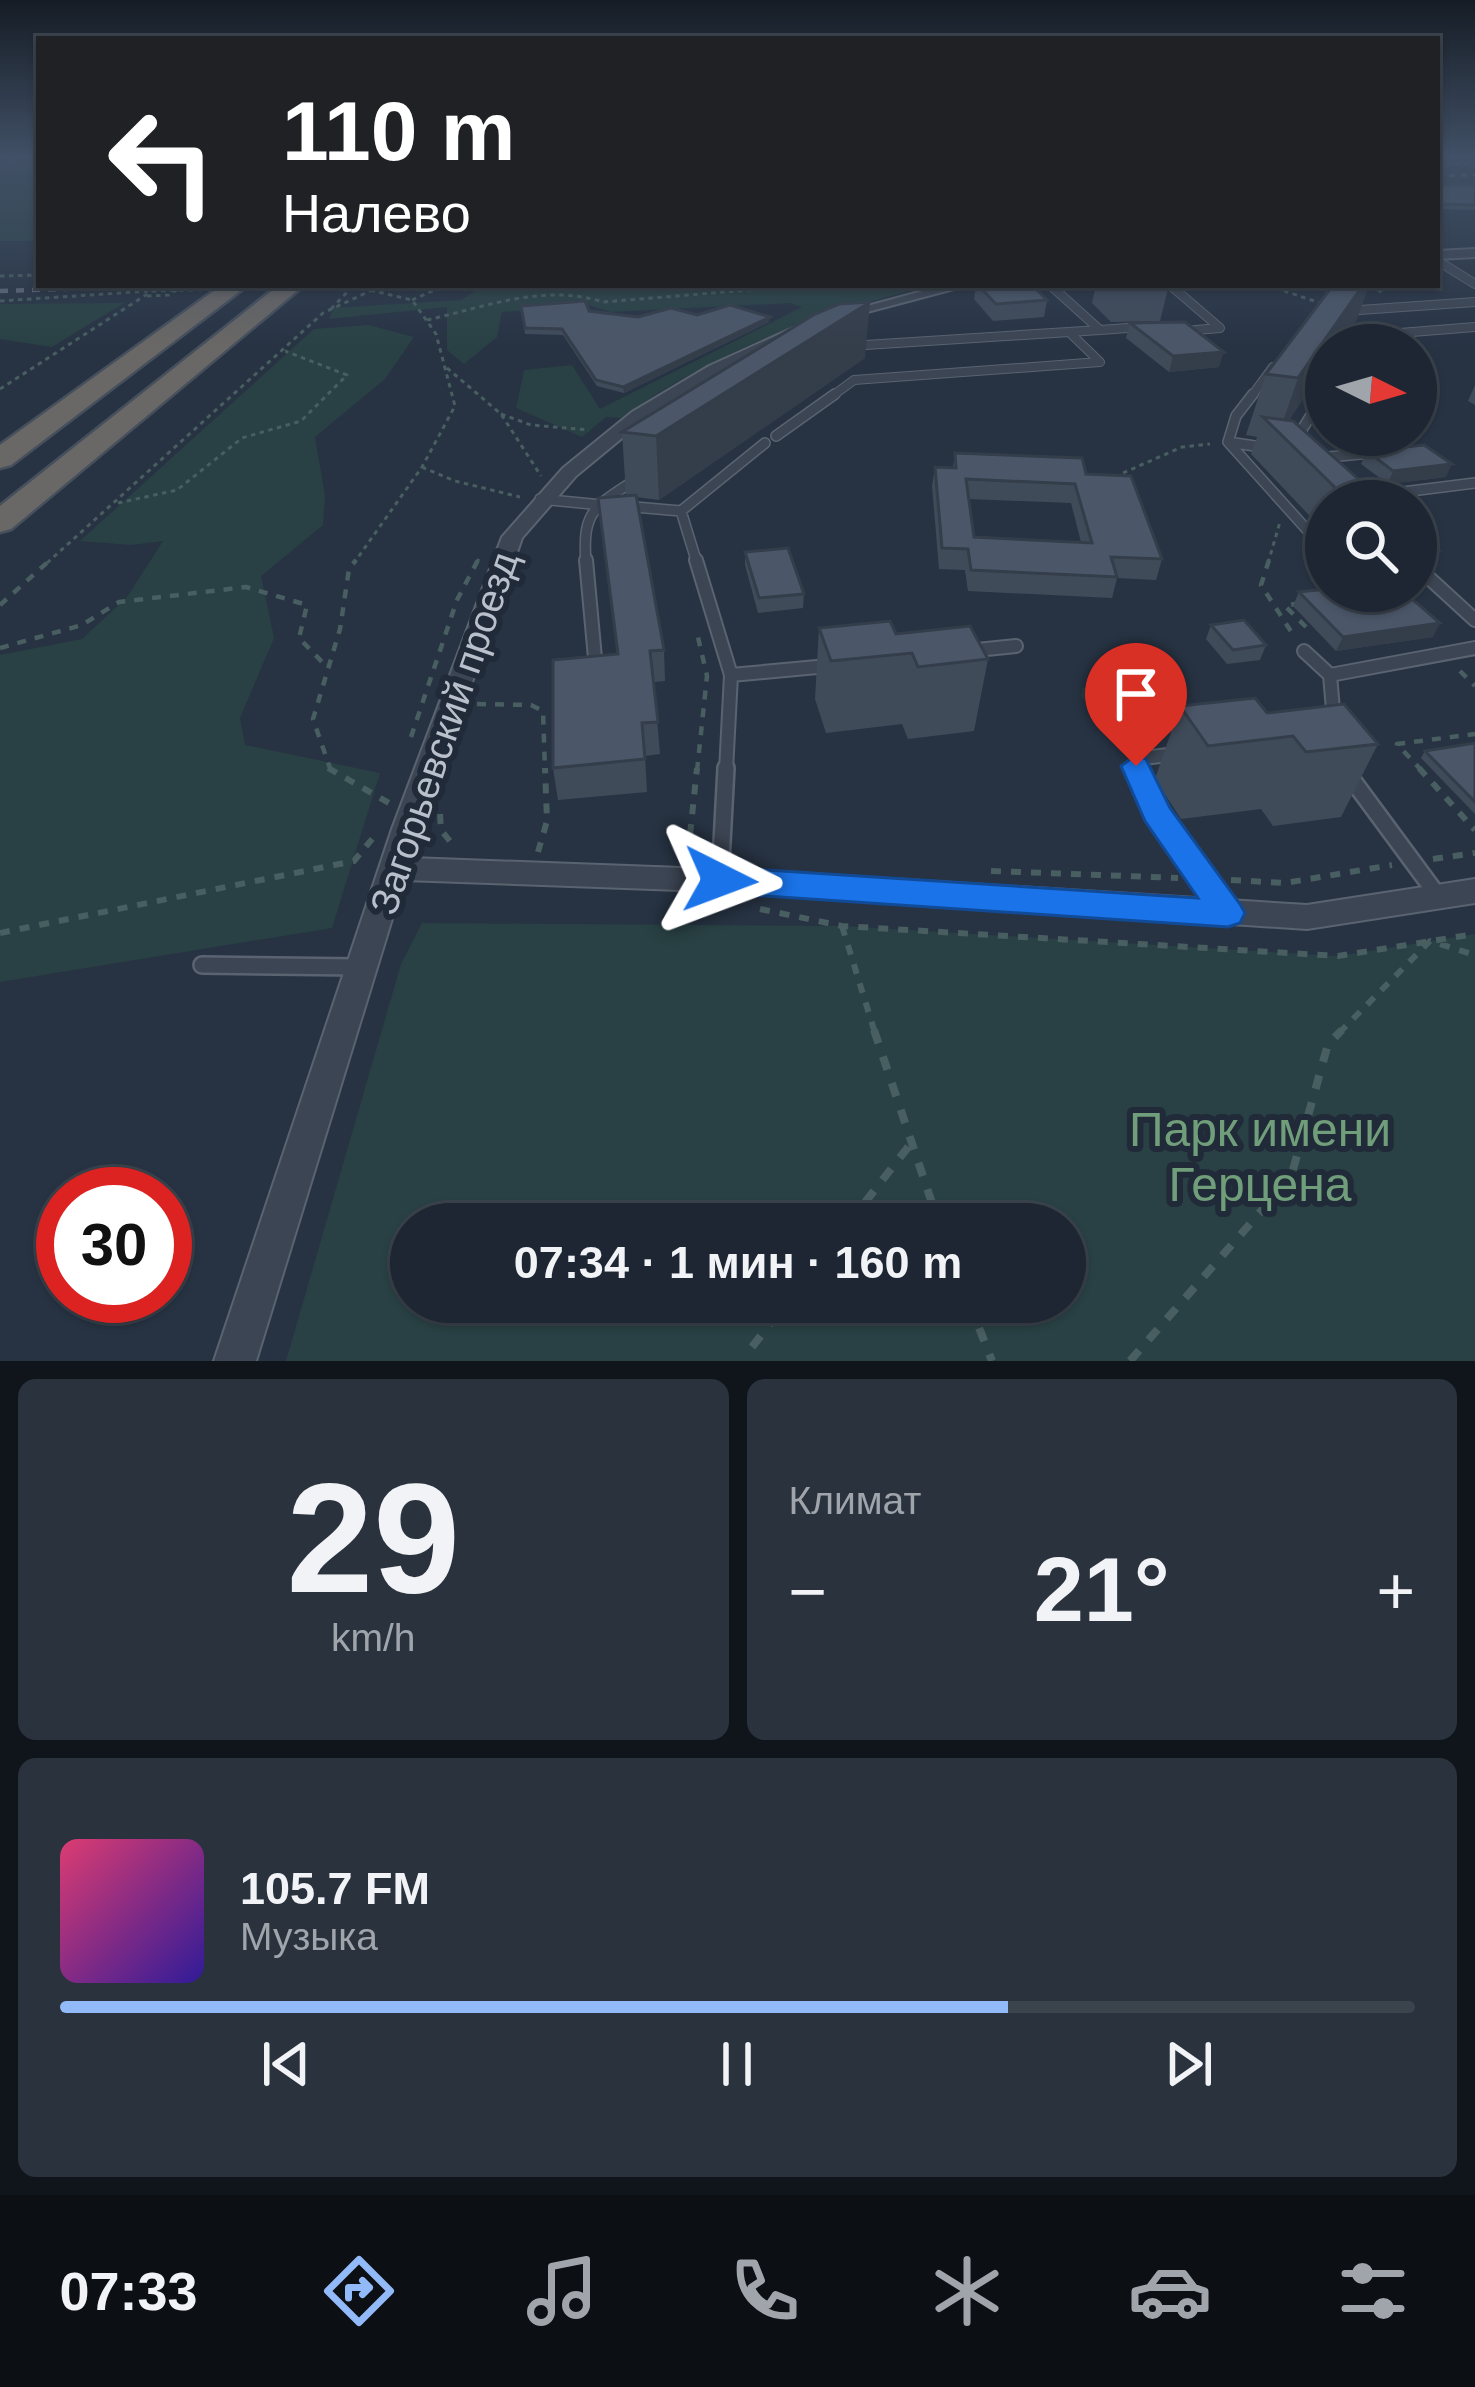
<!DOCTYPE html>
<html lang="ru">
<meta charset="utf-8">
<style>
:root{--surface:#1d2632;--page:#2a323e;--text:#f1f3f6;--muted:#a0a5ac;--line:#3b434d;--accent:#92b9f8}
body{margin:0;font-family:Arial,sans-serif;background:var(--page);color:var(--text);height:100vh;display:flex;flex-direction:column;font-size:45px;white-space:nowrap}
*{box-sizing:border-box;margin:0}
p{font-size:39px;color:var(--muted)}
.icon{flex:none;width:66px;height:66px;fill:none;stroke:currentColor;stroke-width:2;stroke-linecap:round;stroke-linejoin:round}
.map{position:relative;height:1361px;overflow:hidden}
.panel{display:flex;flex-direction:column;gap:18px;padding:18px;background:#10151c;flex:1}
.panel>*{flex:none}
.banner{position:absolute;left:36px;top:36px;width:1404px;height:252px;border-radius:0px;box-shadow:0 3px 9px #0004,0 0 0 3px var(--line);background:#202124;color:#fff;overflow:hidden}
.needle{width:78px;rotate:95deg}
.fabs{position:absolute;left:1305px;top:324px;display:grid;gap:24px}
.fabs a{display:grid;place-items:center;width:132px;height:132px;border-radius:50%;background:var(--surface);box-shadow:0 3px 9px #0004,0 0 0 3px var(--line);font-size:60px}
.speed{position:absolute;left:36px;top:1167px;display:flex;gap:24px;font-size:60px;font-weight:700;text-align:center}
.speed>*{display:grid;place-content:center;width:156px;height:156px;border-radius:50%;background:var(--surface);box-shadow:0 3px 9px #0004,0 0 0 3px var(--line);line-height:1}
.speed .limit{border:18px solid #d22;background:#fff;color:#111}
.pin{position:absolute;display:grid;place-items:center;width:102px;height:102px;color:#fff;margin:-123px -51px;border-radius:50% 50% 50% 0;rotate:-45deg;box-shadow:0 0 12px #0007}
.pin .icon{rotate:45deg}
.me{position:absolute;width:132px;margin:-66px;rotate:93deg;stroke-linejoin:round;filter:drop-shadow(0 0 9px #0008)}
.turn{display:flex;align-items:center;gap:42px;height:252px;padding:0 48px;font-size:54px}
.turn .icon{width:156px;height:156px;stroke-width:2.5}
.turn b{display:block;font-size:84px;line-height:102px}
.big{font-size:90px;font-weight:700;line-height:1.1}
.panel .tile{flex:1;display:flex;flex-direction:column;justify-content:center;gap:18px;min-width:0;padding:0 42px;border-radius:18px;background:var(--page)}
.panel .dial{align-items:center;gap:0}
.dial b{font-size:156px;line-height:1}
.song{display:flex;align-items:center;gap:36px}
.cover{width:144px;height:144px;border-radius:18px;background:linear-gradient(135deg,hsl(340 70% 55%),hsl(250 70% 35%))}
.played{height:12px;border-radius:6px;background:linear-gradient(90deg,var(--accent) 70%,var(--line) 70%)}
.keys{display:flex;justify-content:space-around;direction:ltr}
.heat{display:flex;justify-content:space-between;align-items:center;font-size:66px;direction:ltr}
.panel .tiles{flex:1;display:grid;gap:18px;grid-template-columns:1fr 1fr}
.tile:last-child{grid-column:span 2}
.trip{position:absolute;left:390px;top:1203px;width:696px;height:120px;border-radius:60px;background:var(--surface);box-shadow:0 3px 9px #0004,0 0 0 3px var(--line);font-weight:700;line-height:120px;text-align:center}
.menu{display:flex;height:192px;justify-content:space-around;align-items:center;background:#0c0f14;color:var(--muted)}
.menu .icon{width:84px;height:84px}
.menu .current{color:var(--accent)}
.menu b{font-size:54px;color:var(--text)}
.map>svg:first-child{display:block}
.green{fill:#294144;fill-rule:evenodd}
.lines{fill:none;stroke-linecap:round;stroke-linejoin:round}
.service-far4-casing{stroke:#5a6370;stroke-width:8}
.service-far3-casing{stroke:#5a6370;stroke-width:10}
.service-far2-casing{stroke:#5a6370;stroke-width:12}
.service-far1-casing{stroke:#5a6370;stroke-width:16}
.service-casing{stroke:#5a6370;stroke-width:20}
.minor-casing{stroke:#5a6370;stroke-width:4}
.trunk-casing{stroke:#46505d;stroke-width:5}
.path-far3{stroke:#485e60;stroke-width:3;stroke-dasharray:4.5 4.5;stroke-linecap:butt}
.path-far2{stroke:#485e60;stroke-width:4.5;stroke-dasharray:9 9;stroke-linecap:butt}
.path-far1{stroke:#485e60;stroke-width:6;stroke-dasharray:10 10;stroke-linecap:butt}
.path{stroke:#485e60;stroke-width:8;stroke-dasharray:14 14;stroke-linecap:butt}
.service-far4{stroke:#3c4553;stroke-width:6}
.service-far3{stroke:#3c4553;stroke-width:8}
.service-far2{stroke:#3c4553;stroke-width:9}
.service-far1{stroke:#3c4553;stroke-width:12}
.service{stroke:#3c4553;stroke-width:15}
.minor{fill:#3c4553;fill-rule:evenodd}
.trunk{fill:#6a6866;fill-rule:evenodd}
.rail-far1{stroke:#5e697a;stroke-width:3;stroke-dasharray:6 6;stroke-linecap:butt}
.rail{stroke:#5e697a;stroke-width:4.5;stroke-dasharray:8 8;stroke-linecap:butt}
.path-bridge{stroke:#485e60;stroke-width:3;stroke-dasharray:4.5 4.5;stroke-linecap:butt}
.wall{fill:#404b5a;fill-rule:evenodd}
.shaded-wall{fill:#343d4a}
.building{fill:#4b5769;stroke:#343d4a;stroke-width:3;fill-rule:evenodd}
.route{fill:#1a73e8;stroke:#114b97;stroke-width:3}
.labels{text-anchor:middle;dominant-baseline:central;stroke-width:12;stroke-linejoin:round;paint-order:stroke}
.street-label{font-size:39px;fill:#b9c0cc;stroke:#202a38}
.near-park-label{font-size:48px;fill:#709d7a;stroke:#202a38}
</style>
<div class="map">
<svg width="1475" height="1361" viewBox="0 0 1475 1361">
<rect width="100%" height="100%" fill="#273343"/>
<path class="green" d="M33 158H39V241H0V174Z
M515 285H932C820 313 716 350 621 418L606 417 582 437 516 408 524 370 572 365 600 409 802 307 790 303 611 312 589 305 502 312 497 337 464 364 447 350V307L329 319 334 308 461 300 478 289Z
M124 303 52 347 0 339V304Z
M368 325 414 337 385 379 315 437 325 496 323 525 261 576 274 638 240 718 245 745 380 773 332 928 0 982V655L82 639 127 597 163 541 131 545 80 541 314 329Z
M1104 684 1117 689 1143 722 1141 730C1104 737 1102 722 1081 696L1083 688Z
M422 923 842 926 1338 956 1475 934V1361H286L401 964ZM411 1224H1065V1302H411Z"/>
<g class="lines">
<g class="service-far4-casing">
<path id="service-far4" d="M0 167 18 158
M1437 261 1443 264"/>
</g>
<g class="service-far3-casing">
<path id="service-far3" d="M1438 261 1475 284
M1050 285 1100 330 1141 327
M1170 285 1220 328 1184 331
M1345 311 1475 302
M1356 345 1362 336 1475 327
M850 346 1100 330
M831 397 854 380 1100 362 1069 332
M1251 397 1273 367
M1323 397 1326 391"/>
</g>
<g class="service-far2-casing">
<path id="service-far2" d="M1253 394 1236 416 1228 442 1268 448
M776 436 835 394
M1295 441 1324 394
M1229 443 1326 551
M1318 458 1382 452
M1363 497 1475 483
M540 499 602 505
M623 506 681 511
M586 563C582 511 594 507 635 480
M697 563 681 511 765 443"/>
</g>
<g class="service-far1-casing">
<path id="service-far1" d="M586 560 596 669
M696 560 731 675 828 666
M1416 566 1475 620
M967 651 1016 646
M1304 651 1330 675 1475 648
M1330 675 1334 721
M726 771 731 675
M1137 771 1135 766 1144 758 1176 754"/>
</g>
<g class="service-casing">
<path id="service" d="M1136 768 1156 813 1225 909
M1348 774 1438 896
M720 880 726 768
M202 965 359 967"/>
</g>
<g class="minor-casing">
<path id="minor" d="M1475 249V257L1437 259V251Z
M945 285H969L837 320 830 316Z
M793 328 801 333 798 336 720 372 644 420 576 476 522 538 411 858 762 871 1307 905 1475 879V903L1307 929 762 893 404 880 256 1361H214L392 829 502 537 563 468 632 412 709 366Z"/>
</g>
<g class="trunk-casing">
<path id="trunk" d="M222 285H248L11 465 0 468V445Z
M279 285H304L11 529 0 532V506Z"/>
</g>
<path class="path-far3" d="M1437 164H1475
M0 276 39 275
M1267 285 1323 304
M1326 285 1323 289 1329 295
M1370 285 1383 293
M353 286 412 300 436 334 455 406 422 467 354 563
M333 287H346
M147 296 169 295 184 285
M412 300 437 289 476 285
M0 301 150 291
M331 309 353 286H348
M427 320C485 307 544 283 603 302L810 285
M447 368 501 414 541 476
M0 389 152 291
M501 414 531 425 589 430
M422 467 455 481 520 497
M1123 473 1182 447 1210 444
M118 503 177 490 242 438 301 421 347 375 285 351
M47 563 323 313 370 291
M477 563 479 558
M1268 563 1280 522"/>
<path class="path-far2" d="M1269 560 1261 585 1294 636
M1300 603 1285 606 1312 633
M0 605 50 560
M0 648 82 625 119 602 246 587 307 605 299 638 328 668
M1460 671 1475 686
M477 704 531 705 543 711 545 771
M411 737 457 600 478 560
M331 771 313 719 340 629 349 569 356 560
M697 771 707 676 697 633
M1422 771 1397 744 1475 734"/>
<path class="path-far1" d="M328 768 389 803
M1419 768 1475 830
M440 814 441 830 454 846
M538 852 547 821 545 768
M688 854 697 768
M1433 859 1475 853
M991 871 1178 878
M1231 880 1285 883 1392 865
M760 909 842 926 1338 956 1475 934
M842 926 875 1033
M0 933 354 861 377 833
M1339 1033 1430 941 1475 955"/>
<path class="path" d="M874 1030 939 1224
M848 1224 909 1146
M969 1302 992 1361
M752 1347 787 1302
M1130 1361 1291 1177 1328 1044 1342 1030"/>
<use href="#service-far4" class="service-far4"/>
<use href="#service-far3" class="service-far3"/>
<use href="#service-far2" class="service-far2"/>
<use href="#service-far1" class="service-far1"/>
<use href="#service" class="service"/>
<use href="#minor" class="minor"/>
<use href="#trunk" class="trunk"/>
<path class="rail-far1" d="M1437 176 1475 175"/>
<path class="rail" d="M0 291 196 285"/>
<path class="path-bridge" d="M152 291 348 286"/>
</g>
<path class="wall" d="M1437 185H1475V210L1437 209Z
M976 285H1032L1047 300 1044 317 993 321 974 299Z
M1096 285H1169L1160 321 1111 322 1092 303Z
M521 306 638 317 697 315 769 322 624 393 597 386 563 335 525 334Z
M1357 319 1340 345H1326L1289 420 1383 501H1326V533L1251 454 1257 437 1246 435 1266 374Z
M1130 323 1219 367 1169 372 1126 338Z
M865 358 659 500 636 497 664 650 665 681 654 682 660 754 645 756 647 792 558 800 553 768 617 654 598 498 626 495 622 432Z
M1475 385V405L1468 401Z
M1367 451 1446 477 1388 484 1361 464Z
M955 453 1086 474 1162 559 1156 580 1117 578 1112 598 968 591 965 570 939 569 932 486 935 467H953ZM969 499 1071 503 1081 542 974 537Z
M1416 530 1439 550 1419 591H1416Z
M745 552 804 594 803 608 758 613 745 565Z
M1326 591H1416L1404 592 1433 637 1336 651 1293 606 1299 592Z
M1211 625 1266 645 1260 660 1227 664 1206 639Z
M819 628 896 634 988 659 974 731 908 739 902 724 826 733 815 699Z
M1180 706 1267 713 1378 744 1341 817 1273 826 1261 809 1181 819 1155 779Z
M1475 743V814L1421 758 1425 751Z"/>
<path class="shaded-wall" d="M1363 285H1369L1357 319 1340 345H1326V365L1280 434 1279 433 1298 378Z
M870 302 865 358 659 500 656 436Z
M770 317 769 322 624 393 623 387Z
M1224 352 1219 367 1169 372 1173 356Z
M1452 464 1446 477 1388 484 1393 471Z
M1440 623 1433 637 1336 651 1343 637Z"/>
<path class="building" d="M1437 185H1475V205L1437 204Z
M978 285H1032L1047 300 996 304Z
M1333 285H1363L1298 378 1266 374Z
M585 301 589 311 638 317 671 308 697 315 730 305 770 317 623 387 596 380 562 329 525 328 521 306Z
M870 302 656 436 622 432 815 314 839 304Z
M1185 322 1224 352 1173 356 1130 323Z
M1263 417 1293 421 1383 501H1349Z
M1424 445 1452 464 1393 471 1367 451Z
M955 453 1082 458 1086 474 1131 476 1162 559 1111 557 1117 577 971 570 968 549 942 548 935 467 956 468ZM966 479 1075 484 1092 543 974 537Z
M636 495 664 650 650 651 658 722 642 723 645 759 553 768V660L618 654 598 498Z
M1416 530 1439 550 1416 552Z
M788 548 804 594 759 598 745 552Z
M1326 589V591H1403L1440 623 1343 637 1299 592Z
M1244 620 1266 645 1233 650 1211 625Z
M890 621 896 634 970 626 988 659 918 667 912 653 831 661 819 628Z
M1255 698 1267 713 1344 704 1378 744 1306 752 1293 736 1208 746 1180 706Z
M1475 743V802L1425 751Z"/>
<linearGradient id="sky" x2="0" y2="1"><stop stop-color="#151c25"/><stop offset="0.45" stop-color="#415066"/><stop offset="1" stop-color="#415066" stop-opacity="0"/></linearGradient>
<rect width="1475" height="348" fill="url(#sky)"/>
<path class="route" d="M1136 755 1146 759 1170 808 1240 904 1245 913 1240 923 1228 927 720 893 708 889 703 880 708 871 720 867 1198 898 1145 821 1121 766Z"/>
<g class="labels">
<g class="street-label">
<text transform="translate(444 733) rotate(-71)">Загорьевский проезд</text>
</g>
<g class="near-park-label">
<text x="1260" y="1129">Парк имени<tspan x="1260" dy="55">Герцена</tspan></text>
</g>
</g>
</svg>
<div class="fabs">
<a><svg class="needle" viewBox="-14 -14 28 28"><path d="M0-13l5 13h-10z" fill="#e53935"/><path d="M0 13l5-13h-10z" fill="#a0a5ac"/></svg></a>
<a><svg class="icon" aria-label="search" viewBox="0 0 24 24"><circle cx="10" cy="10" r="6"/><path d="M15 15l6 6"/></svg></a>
</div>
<div class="speed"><div class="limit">30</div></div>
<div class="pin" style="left:1136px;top:766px;background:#d93025"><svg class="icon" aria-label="arrive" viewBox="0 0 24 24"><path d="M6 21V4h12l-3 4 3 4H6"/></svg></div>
<svg class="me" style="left:720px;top:880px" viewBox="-20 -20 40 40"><path d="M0-17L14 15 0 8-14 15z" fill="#1a73e8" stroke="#fff" stroke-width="4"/></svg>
<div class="trip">07:34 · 1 мин · 160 m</div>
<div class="banner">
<div class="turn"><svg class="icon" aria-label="left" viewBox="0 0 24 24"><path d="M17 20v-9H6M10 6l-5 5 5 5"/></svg><div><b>110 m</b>Налево</div></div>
</div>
</div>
<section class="panel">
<div class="tiles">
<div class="tile dial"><b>29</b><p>km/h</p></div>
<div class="tile"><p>Климат</p>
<div class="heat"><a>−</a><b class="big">21°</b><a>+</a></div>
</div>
<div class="tile">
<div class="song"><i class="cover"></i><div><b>105.7 FM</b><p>Музыка</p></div></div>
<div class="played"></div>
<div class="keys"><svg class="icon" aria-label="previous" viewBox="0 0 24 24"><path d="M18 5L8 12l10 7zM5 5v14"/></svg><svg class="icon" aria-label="pause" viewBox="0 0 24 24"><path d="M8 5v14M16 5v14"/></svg><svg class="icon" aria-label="next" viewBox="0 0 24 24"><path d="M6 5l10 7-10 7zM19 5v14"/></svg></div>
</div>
</div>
</section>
<nav class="menu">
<b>07:33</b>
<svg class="icon current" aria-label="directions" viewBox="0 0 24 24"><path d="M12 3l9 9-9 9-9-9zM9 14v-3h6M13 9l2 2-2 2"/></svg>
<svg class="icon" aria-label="music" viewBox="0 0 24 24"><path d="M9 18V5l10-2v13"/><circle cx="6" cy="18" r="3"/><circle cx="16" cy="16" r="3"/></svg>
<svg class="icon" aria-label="phone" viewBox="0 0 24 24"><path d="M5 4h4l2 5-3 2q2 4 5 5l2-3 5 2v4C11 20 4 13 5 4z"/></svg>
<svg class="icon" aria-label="climate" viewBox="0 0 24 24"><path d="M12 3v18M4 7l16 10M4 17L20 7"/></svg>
<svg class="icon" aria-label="car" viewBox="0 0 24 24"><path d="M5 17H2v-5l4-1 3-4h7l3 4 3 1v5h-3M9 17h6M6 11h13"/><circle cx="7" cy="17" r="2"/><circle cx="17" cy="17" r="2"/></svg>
<svg class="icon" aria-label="filters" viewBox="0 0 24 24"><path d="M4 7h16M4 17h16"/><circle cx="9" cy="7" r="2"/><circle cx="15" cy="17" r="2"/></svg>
</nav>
